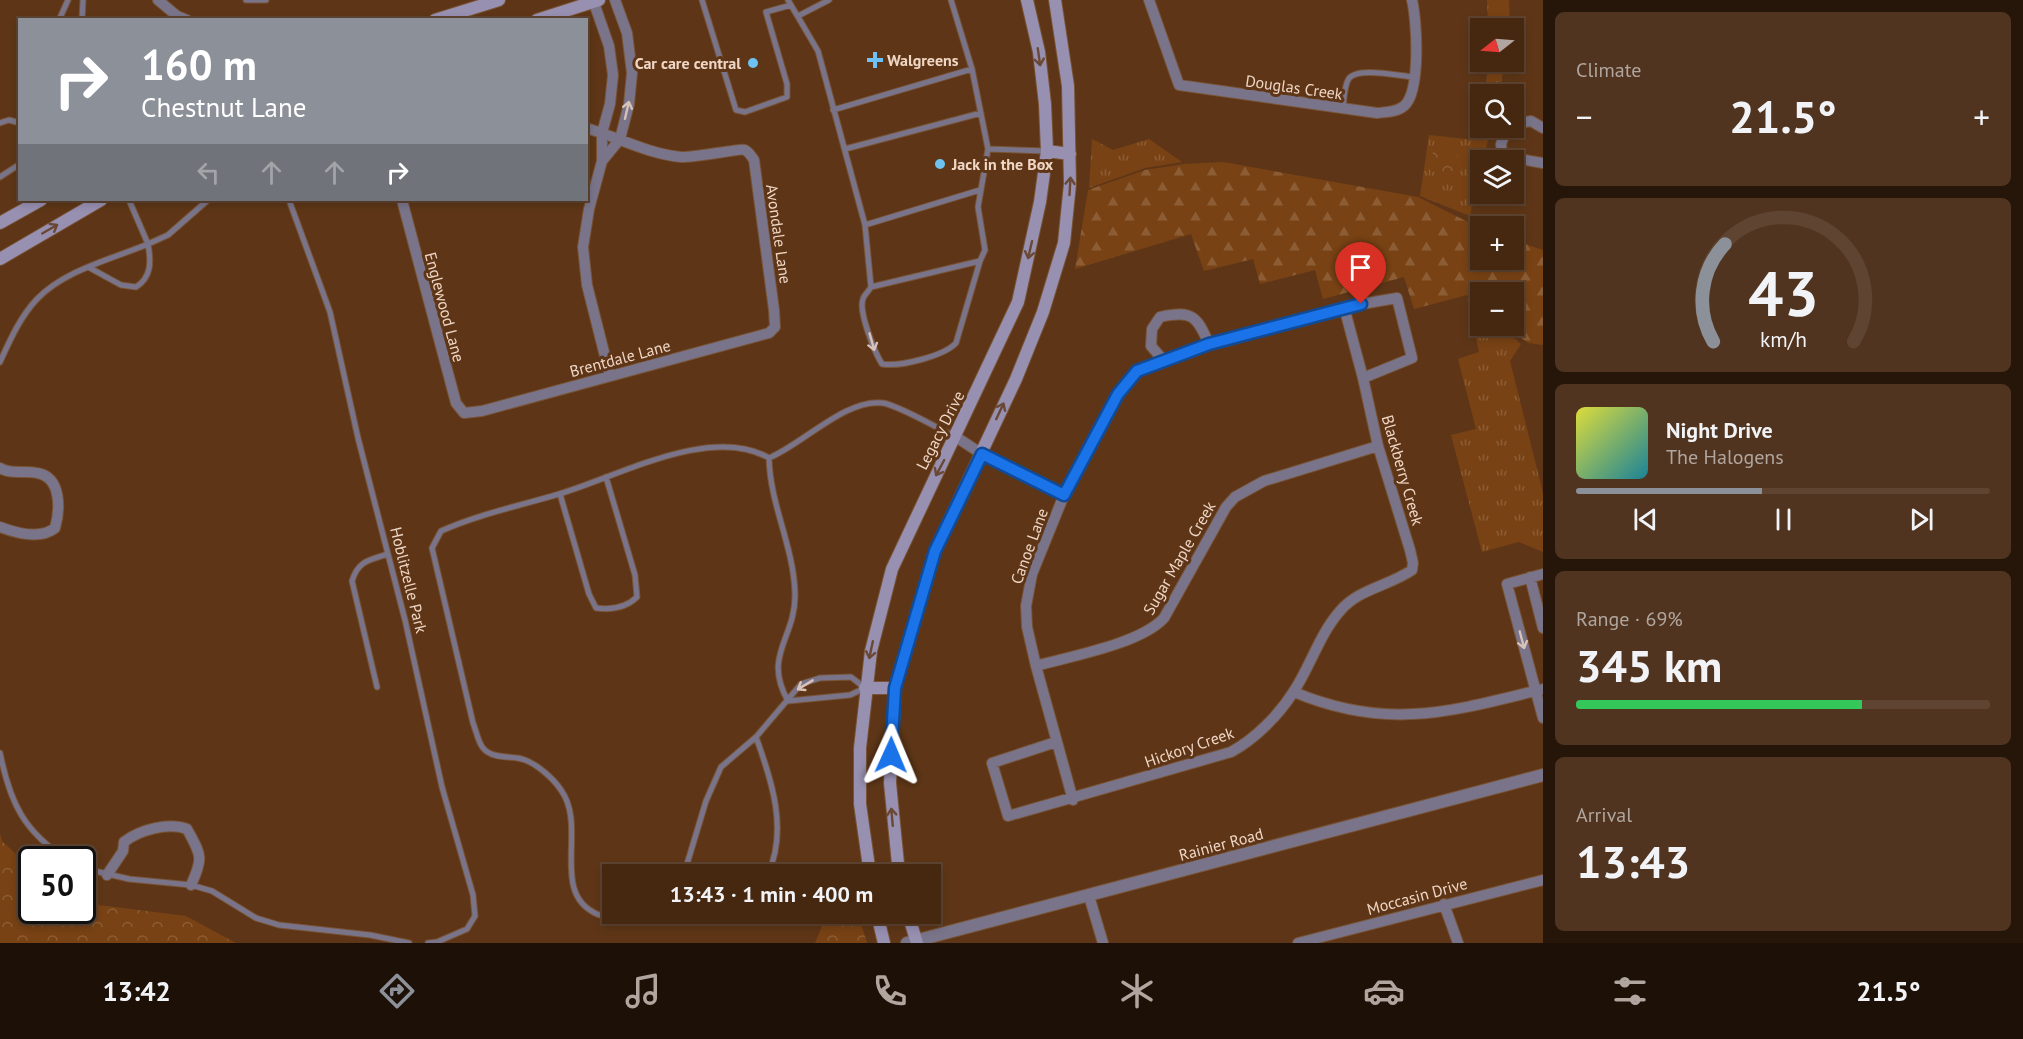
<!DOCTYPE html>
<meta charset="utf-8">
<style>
:root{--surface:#462811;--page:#50341f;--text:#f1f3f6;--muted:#b0a69f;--line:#5e4431;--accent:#8c9099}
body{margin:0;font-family:"PT Sans",sans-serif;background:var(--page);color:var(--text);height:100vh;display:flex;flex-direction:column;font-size:22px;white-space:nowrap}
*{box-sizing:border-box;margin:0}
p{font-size:20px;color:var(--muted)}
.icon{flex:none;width:33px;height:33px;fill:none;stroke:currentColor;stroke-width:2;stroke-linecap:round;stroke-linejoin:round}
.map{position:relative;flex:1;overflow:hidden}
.side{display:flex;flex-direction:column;gap:12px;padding:12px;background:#261609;width:480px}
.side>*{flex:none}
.banner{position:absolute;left:18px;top:18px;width:570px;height:183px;border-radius:0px;box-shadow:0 3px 9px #0003,0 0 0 2px var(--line);background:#8c9099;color:#fff;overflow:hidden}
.needle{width:39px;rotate:253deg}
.controls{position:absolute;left:1470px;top:18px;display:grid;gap:12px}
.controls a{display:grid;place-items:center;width:54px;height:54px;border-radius:0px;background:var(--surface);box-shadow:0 3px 9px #0003,0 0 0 2px var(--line);font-size:30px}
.speed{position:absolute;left:18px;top:846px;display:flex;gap:12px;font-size:30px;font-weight:700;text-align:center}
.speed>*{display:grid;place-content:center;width:78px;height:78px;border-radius:50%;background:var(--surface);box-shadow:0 3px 9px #0003,0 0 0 2px var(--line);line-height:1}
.speed .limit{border:3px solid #111;border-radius:9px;background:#fff;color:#111}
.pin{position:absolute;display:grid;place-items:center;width:51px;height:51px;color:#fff;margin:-62px -26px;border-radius:50% 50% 50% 0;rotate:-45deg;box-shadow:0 0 6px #0007}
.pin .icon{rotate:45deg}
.me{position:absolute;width:66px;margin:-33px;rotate:1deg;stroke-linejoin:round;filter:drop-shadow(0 0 4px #0008)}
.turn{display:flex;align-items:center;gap:21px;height:126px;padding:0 24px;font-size:27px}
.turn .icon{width:78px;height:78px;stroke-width:2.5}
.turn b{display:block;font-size:42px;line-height:51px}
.lanes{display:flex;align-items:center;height:57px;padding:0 24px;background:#0003;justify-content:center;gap:30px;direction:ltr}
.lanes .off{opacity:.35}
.big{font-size:45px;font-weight:800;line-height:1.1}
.side .widget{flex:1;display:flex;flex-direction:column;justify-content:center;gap:9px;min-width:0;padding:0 21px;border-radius:9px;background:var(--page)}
.side .dial{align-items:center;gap:0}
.dial svg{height:156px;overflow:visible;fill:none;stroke:var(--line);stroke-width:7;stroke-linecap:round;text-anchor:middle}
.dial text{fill:var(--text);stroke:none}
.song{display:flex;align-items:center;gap:18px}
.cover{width:72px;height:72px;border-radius:9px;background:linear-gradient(135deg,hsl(60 70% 55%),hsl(190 70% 35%))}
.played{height:6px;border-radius:3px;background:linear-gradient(90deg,var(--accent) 45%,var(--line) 45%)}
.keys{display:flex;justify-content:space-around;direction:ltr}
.heat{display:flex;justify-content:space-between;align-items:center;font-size:33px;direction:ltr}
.charge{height:9px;border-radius:4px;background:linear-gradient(90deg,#34c759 69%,var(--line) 0)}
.trip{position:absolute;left:602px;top:864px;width:339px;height:60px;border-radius:0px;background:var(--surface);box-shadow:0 3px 9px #0003,0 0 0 2px var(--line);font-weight:800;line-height:60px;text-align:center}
.dock{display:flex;height:96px;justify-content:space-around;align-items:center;background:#1c1007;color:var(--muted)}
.dock .icon{width:42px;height:42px}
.dock .on{color:var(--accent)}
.dock b{font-size:27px;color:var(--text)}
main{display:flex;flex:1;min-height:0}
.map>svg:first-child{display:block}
.grass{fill:url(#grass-tufts)}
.forest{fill:url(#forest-firs)}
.park{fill:url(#park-crowns)}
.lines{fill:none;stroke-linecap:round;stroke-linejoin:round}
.service-casing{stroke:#785336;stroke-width:7}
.minor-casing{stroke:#785336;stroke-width:12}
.tertiary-casing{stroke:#785336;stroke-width:14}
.secondary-casing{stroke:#785336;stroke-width:14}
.service{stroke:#797489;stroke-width:5}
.minor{stroke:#797489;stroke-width:10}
.tertiary{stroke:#797489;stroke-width:12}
.secondary{stroke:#9890b1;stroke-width:12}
.oneway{stroke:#6a4836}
.oneway2{stroke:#d7c2b9}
.route-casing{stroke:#114b97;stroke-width:15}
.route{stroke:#1a73e8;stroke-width:10}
.poi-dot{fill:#6ec2f3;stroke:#5e3617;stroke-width:2}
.labels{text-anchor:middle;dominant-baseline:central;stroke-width:6;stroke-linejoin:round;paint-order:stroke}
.poi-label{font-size:16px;font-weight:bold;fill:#efd6c5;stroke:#5e3617;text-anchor:start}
.street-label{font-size:16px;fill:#efd6c5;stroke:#5e3617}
</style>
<main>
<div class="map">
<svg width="1543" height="943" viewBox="0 0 1543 943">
<defs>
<pattern id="grass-tufts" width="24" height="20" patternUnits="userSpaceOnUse" patternTransform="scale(1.5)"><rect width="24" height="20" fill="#784214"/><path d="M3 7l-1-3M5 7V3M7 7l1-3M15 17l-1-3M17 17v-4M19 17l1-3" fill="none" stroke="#8c5d35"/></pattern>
<pattern id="forest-firs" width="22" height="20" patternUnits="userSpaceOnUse" patternTransform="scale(1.5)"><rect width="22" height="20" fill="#784214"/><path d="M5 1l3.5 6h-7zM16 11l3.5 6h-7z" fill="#8c5d35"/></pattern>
<pattern id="park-crowns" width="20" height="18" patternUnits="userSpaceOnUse" patternTransform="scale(1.5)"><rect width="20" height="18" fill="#784214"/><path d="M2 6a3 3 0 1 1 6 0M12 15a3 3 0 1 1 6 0" fill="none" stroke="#8c5d35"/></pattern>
</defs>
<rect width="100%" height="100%" fill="#5e3617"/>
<path class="grass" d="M1487 0H1509L1510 28H1488Z
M1489 62H1506L1498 94H1484Z
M1480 115V128H1491L1483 160H1480L1470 216 1420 196 1429 135 1476 140Z
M1092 139 1113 150 1149 139 1182 162 1145 168 1089 188Z
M1467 299 1480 311V326H1499L1521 344 1510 361 1543 493V552L1519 542 1482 552 1451 435 1476 429 1458 359 1479 352Z"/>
<path class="forest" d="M1223 162 1418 197 1480 228V260H1514V240L1543 250V345L1528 343 1506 326H1514V292H1480V305L1467 295 1414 309 1404 277 1323 299 1315 270 1260 284 1253 259 1204 271 1191 234 1075 269 1088 190 1145 170 1184 164Z"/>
<path class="park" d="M1433 151 1458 156 1454 176 1430 171Z
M0 833 2 841 31 868 32 910H82L83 903 186 916 236 943H0Z
M847 914H858L867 943H815L825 919Z"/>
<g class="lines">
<g class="service-casing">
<path id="service" d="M246 0H266
M702 0 736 110 745 112 787 97V84L766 12 791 5
M788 0 818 51 865 225 871 287 980 261 985 250 978 207 988 149 1047 151
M951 0 972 69
M798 16 829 0
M59 20 68 0
M82 20 83 0
M1343 108C1344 100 1344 88 1348 80 1355 66 1399 76 1413 77
M833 110 972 69 988 149
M0 123 9 120 20 123
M845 149 981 113
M0 177 20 164
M289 200 330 312 358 438 405 620 442 787 473 895 475 916 467 929 437 942 428 943
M865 225 980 190
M90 268 121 285 136 287C152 277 151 261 148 244L168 235 208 200
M871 287C869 291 864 295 863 299 858 311 875 353 882 364 900 367 944 356 956 343L980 261
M0 362C10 340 20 317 37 299 65 270 112 259 148 244L129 200
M560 494 589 594 596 608C612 610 626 608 637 597L635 575 606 477
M377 687 352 581C358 561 369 560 388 554
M788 701C762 655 796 638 795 594 794 547 770 505 769 458 803 444 846 398 883 403 900 406 937 428 954 436
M756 737C772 781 788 830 768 874
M0 753C10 803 24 832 68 860
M82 868 129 879 191 885 212 891 256 918 279 925 370 935 409 943
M684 874 706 801 721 767 756 737 801 684 820 678 851 677 865 688 850 695 788 701
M668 914C644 920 621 924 597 914 549 893 588 827 561 790 553 778 536 763 522 759 510 756 492 759 483 748 478 742 476 730 473 723L432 548 441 531C479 514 519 506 559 494 617 477 711 424 769 458"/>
</g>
<g class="minor-casing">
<path id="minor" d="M158 0 177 16 187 20
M593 0 609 46 613 75 610 104 602 133V161L589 209 583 247 587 285 610 376
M1149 0 1179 85 1377 113C1387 112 1397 112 1404 106 1421 92 1417 21 1412 0
M1514 124 1531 121 1543 128
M1507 128 1501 144 1502 152 1508 157 1543 163
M602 161 620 139 629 104 632 73 627 33 615 0
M402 200 456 403 464 413 482 411 769 333 775 327 774 310 754 160C752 157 749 152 745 150 741 148 693 158 681 157 648 154 618 137 586 128
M1164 361 1151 346 1152 329 1160 317C1192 310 1197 316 1209 344
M956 437 982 454 1064 495
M0 468C11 475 25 470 37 473 62 477 60 510 55 528 40 540 16 533 0 527
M1543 574 1507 584 1543 718
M1530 577 1543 628
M1036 666C1071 656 1140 644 1164 618L1226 507 1235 497 1264 481 1378 446
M1294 692C1387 731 1450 712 1543 689
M1056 742 992 763 1008 816 1231 752C1255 739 1279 715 1294 691 1311 665 1319 635 1340 611 1358 589 1389 586 1412 570L1413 563 1410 550 1378 446 1363 378 1344 307
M1073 800 1036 666 1027 627 1026 606 1032 574 1064 495 1118 394 1137 371 1189 351 1344 307 1397 298 1412 358 1363 378
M107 875 123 851 124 842C139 830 168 822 187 829 201 855 204 857 191 885
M1089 896 1103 943
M1444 904 1458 943
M1298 943 1543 880"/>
</g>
<g class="tertiary-casing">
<path id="tertiary" d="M907 943 1543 775"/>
</g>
<g class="secondary-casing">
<path id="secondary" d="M435 20 499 0
M537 20 599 0
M1047 151 1070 154
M0 223 41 200
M0 259 101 200
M865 688H895
M870 874 860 804V748L871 651 892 569 1018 302 1040 202 1047 151 1045 104 1039 52 1027 0
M899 874 890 783 895 688 935 551 1016 379 1043 312 1064 243 1070 184 1068 86 1055 0
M877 914 884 943
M908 914 917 943"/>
</g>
<use href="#service" class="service"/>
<use href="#minor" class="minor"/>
<use href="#tertiary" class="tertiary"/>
<use href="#secondary" class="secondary"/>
</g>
<defs><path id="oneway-shaft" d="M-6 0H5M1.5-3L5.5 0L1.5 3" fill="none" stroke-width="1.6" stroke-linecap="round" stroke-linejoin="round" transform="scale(1.5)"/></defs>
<g class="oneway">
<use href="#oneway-shaft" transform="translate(1039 57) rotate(82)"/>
<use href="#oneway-shaft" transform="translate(1070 186) rotate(-87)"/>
<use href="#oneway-shaft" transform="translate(50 229) rotate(-30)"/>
<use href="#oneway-shaft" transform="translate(1030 250) rotate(103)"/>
<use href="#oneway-shaft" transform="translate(1000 411) rotate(-65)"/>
<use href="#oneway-shaft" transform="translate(940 468) rotate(118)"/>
<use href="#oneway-shaft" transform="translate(871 650) rotate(102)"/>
<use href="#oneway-shaft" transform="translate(892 817) rotate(-95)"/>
</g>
<g class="oneway2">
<use href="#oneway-shaft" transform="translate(627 110) rotate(-77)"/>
<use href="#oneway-shaft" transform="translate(872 342) rotate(74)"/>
<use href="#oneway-shaft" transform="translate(1522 640) rotate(75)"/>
<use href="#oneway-shaft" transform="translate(805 685) rotate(149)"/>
</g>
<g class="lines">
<g class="route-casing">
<path id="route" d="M891 755 895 688 935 551 982 454 1064 495 1118 394 1137 371 1209 344 1361 304"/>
</g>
<use href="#route" class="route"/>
</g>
<g class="poi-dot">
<path d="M872 51h6v6h6v6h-6v6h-6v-6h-6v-6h6z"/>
<circle cx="753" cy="63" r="6"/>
<circle cx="940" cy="164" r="6"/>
</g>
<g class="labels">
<g class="poi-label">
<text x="887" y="60">Walgreens</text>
<text x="741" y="63" text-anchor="end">Car care central</text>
<text x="952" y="164">Jack in the Box</text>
</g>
<g class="street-label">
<text transform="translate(1294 87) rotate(8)">Douglas Creek</text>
<text transform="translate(779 234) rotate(82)">Avondale Lane</text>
<text transform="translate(445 307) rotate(75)">Englewood Lane</text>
<text transform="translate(620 358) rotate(-15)">Brentdale Lane</text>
<text transform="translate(940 430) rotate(-63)">Legacy Drive</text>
<text transform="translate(1403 470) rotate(74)">Blackberry Creek</text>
<text transform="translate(1029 546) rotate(-70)">Canoe Lane</text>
<text transform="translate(1179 558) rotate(-60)">Sugar Maple Creek</text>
<text transform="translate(409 580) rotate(76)">Hoblitzelle Park</text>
<text transform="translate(1189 747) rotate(-19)">Hickory Creek</text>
<text transform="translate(1221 844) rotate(-15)">Rainier Road</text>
<text transform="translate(1417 896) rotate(-15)">Moccasin Drive</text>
</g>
</g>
</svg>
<div class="controls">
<a><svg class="needle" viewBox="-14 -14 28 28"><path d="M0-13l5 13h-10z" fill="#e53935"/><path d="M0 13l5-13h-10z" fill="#b0a69f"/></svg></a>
<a><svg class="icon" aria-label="search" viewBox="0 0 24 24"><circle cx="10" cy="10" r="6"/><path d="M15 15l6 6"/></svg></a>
<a><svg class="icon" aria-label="layers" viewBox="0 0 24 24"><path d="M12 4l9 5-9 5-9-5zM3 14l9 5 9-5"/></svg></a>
<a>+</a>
<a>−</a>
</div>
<div class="speed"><div class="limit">50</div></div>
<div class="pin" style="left:1361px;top:304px;background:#d93025"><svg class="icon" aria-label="arrive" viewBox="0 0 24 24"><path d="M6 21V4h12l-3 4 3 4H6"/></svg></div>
<svg class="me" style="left:891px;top:755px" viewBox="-20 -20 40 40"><path d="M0-17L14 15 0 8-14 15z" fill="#1a73e8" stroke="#fff" stroke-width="4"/></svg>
<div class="trip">13:43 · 1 min · 400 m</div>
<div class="banner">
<div class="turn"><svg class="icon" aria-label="right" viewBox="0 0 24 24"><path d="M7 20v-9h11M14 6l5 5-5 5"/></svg><div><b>160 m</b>Chestnut Lane</div></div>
<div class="lanes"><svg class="icon off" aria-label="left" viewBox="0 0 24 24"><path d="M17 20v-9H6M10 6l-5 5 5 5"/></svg><svg class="icon off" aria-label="ahead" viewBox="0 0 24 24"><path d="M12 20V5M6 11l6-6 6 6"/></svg><svg class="icon off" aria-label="ahead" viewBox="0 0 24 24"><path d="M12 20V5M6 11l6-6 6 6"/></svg><svg class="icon" aria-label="right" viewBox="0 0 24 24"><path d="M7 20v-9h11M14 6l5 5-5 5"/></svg></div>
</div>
</div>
<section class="side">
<div class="widget"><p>Climate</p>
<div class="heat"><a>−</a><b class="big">21.5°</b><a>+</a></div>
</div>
<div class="widget dial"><svg viewBox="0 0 100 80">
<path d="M14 69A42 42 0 1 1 86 69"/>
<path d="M14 69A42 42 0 0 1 20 19" stroke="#8c9099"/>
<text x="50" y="56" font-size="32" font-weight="700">43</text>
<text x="50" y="72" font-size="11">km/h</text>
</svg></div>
<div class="widget">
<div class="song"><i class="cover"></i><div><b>Night Drive</b><p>The Halogens</p></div></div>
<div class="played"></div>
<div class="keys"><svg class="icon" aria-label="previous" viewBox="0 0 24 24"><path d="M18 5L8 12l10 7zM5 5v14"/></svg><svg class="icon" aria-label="pause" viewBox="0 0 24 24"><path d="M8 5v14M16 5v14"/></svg><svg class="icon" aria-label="next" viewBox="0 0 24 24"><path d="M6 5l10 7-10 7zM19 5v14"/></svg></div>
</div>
<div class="widget"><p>Range · 69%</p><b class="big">345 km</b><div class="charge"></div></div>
<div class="widget"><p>Arrival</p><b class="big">13:43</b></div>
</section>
</main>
<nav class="dock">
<b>13:42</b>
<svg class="icon on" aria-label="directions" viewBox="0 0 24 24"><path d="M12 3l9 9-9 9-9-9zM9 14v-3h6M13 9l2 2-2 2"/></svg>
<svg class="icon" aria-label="music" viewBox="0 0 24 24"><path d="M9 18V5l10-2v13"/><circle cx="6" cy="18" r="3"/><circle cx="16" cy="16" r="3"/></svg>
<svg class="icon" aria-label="phone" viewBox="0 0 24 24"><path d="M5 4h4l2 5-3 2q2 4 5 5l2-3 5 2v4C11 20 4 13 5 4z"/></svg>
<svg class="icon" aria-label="climate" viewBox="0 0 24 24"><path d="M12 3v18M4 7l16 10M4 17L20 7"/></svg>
<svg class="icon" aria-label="car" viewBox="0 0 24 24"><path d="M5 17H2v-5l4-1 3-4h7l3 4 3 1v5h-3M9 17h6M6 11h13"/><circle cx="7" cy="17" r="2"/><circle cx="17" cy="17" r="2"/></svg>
<svg class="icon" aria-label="filters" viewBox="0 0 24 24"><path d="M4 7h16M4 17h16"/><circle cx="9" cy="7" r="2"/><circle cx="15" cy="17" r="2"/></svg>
<b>21.5°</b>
</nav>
